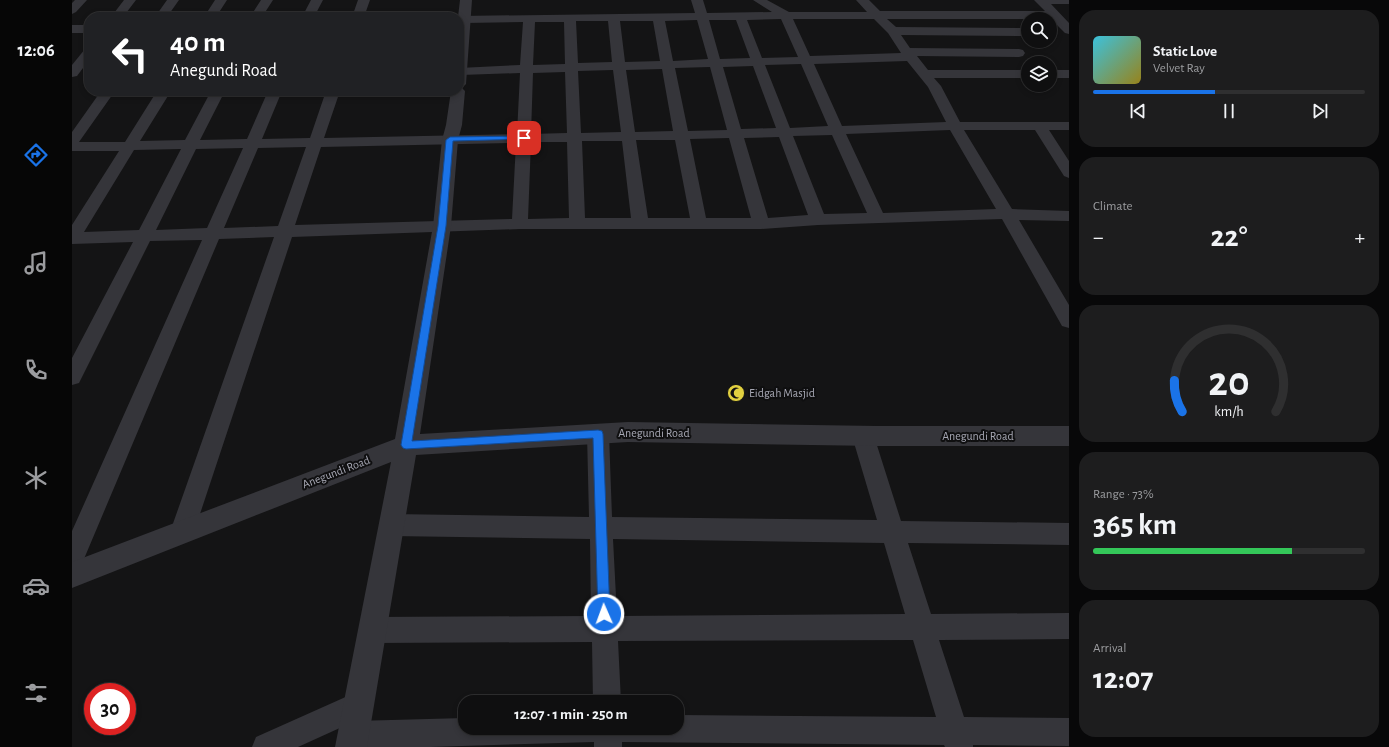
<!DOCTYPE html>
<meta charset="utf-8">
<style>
:root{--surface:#0f0f10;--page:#1d1d1e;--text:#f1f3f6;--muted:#9b9c9f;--line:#2f2f30;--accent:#1a73e8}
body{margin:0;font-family:"Alegreya Sans",sans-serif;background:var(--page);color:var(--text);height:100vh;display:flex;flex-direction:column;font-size:15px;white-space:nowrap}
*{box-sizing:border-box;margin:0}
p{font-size:13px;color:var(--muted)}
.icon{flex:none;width:22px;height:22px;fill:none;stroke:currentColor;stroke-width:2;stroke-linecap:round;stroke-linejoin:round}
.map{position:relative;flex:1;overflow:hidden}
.details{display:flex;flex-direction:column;gap:10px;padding:10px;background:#080809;width:320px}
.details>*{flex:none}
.top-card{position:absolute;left:12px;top:12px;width:380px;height:84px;border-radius:16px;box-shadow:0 2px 6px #0003,0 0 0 1px var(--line);background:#202124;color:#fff;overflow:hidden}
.buttons{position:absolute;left:949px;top:12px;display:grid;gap:8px}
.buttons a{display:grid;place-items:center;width:36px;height:36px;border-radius:50%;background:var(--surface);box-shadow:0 2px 6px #0003,0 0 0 1px var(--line);font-size:20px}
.speed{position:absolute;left:12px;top:683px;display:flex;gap:8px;font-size:20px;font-weight:700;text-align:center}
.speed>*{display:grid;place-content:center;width:52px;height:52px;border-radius:50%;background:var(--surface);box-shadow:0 2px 6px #0003,0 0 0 1px var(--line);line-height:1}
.speed .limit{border:6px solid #d22;background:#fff;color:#111}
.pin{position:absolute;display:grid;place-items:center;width:34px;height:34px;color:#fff;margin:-17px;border-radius:8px;box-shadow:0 2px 6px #0006}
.me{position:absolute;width:44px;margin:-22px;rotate:358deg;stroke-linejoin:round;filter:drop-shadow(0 0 3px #0008)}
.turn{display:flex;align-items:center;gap:14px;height:84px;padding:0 20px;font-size:18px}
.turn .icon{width:52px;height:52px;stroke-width:2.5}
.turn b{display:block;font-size:28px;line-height:34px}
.big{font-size:30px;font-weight:700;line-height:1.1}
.details .widget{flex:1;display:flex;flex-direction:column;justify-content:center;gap:6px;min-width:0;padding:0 14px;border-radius:16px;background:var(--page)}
.details .dial{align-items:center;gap:0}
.dial svg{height:104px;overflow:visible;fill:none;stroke:var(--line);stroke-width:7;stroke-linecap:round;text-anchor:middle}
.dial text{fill:var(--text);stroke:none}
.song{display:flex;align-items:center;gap:12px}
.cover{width:48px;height:48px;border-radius:6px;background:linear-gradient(135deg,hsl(190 70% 55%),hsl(50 70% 35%))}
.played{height:4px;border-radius:2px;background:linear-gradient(90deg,var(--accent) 45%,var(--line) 45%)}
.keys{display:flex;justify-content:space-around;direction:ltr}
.heat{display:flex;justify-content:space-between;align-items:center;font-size:22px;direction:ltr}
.charge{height:6px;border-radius:3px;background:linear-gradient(90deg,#34c759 73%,var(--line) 0)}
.trip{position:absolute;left:386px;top:695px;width:226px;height:40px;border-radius:16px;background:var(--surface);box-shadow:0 2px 6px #0003,0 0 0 1px var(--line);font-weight:700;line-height:40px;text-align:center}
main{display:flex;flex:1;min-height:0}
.dock{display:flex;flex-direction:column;width:72px;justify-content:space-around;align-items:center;background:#060606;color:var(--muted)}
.dock .icon{width:28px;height:28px}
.dock .active{color:var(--accent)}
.dock b{font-size:18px;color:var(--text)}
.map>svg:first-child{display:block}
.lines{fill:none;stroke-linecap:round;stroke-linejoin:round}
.minor{fill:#35353a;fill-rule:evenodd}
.tertiary{fill:#35353a;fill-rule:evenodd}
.route{fill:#1a73e8;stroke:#114b97}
.labels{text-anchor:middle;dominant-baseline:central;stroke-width:4;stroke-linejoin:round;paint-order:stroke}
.poi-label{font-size:12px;fill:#a7a8b4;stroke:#0f0f10;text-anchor:start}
.street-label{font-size:12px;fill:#a7a8b4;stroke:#0f0f10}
</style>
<main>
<nav class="dock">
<b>12:06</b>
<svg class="icon active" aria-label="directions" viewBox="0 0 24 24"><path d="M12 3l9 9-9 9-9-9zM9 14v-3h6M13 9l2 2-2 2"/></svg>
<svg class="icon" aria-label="music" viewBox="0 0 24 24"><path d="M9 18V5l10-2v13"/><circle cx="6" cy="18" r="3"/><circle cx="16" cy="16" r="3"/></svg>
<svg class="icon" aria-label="phone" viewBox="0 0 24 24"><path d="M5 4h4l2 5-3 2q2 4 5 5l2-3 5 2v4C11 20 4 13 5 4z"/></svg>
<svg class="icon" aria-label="climate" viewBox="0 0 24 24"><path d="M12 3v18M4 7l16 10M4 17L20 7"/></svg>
<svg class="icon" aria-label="car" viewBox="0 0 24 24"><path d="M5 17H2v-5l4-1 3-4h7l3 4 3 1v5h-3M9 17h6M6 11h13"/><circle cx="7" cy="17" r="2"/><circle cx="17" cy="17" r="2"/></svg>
<svg class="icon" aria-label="filters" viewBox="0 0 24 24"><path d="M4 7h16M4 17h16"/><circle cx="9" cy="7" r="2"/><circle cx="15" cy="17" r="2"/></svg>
</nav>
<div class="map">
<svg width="997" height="747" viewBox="0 0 997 747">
<rect width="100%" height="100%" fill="#141415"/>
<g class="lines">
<path class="minor" d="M3 0H15L4 12 0 14V3Z
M52 0H64L51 17H39Z
M95 0H107L95 17H83Z
M143 0H155L144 17H132Z
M189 0H201L190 17H178Z
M239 0H251L242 17H230Z
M286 0H298L292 17H280Z
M619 0H631L635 13 700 12 681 0H695L717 12H795L784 0H797L808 11H973L962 0H997V4H979L997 23V34L993 33 979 19H815L824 27 956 28V36L829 35 838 48 947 49 951 50 953 53 951 56 947 57 845 56 856 70H956V78H862L869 86 888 122H997V130H977L997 161V178L992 176 963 130H892L940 209 997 211V221L947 220 997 305V328L990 326 930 219 746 225 689 229H448L220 237 122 532 118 540 110 543 102 540 98 532 202 237 147 239 9 566 0 570V531L130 240 78 241 7 383 0 385V358L61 242 0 244V225L47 151H0V132L29 91H43L7 142H53L85 91H99L68 141 113 140 139 91H153L128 140 175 139 196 91H210L190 139 238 138 254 91H268L252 138 445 134 448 73 389 75 387 74V68L448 65 451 22 392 23 388 22V16L623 13ZM709 19 726 57 690 58 675 20ZM721 19H802L816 33 829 53 738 56ZM625 20 636 59 601 61 593 21ZM637 20H664L678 58 648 59ZM504 21H536L540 62 506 63ZM548 21H581L588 61 553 62ZM463 22H492L493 64 461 65ZM835 61 856 87 874 122 770 126 742 64ZM729 64 756 126 718 128 693 65ZM681 66 704 128 669 129 651 67ZM638 67 655 130 616 131 603 68ZM590 69 601 131 563 132 554 70ZM541 70 549 132 509 133 506 71ZM493 72 495 133 459 134 461 73ZM878 130 924 209 811 213 774 134ZM760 135 795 213 752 214 721 136ZM707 137 736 215 696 218 672 138ZM657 138 679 218H634L618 139ZM564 140H603L618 218H576ZM510 141H550L559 218H513ZM459 142H495L497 218 456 219ZM444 143 440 219 223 225 249 147ZM234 147 206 226 152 228 186 148ZM171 148 135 228 84 230 124 149ZM109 149 67 230 12 232 62 150Z
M17 48V60L5 76 0 77V65L13 49Z
M978 70H997V78H978Z
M526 425 534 428 537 434 540 517 805 520 780 436 783 430 791 427 799 430 802 436 829 521 997 523V545L836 543 859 614 997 613V639L867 640 892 717 997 718V746L901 745V747H873L872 745 550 742V747H522V742L358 747H276L271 745 267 735 270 727 226 747H180L184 737 287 691 297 695 301 705 297 715 283 721 393 718V728H605V715L864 717 841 640 546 641 549 702H521L520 642 300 643 291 639 287 630 291 621 300 617 519 616 518 539 319 536 311 533 307 525 311 517 319 514 517 517 515 434 518 428ZM541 539 812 543 833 614 545 616Z"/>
<path class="tertiary" d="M388 0H400L394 84 390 88 393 91 390 125 386 140 379 226 348 434 556 422 805 426H997V446H805L556 442 344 455 295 747H263L319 462 0 588V562L323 439 361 226 370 140 374 125 379 91H387L386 17Z
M0 25H17V33H0Z"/>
</g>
<path class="route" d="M452 136 454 137V139L381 141 374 226 340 441 526 430 530 431 531 434 538 614 536 618 532 620 528 618 526 614 521 438 334 449 331 448 329 445 366 226 374 140 378 137Z"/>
<defs>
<g id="mosque-disc" transform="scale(0.9)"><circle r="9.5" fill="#e1d040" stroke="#0f0f10"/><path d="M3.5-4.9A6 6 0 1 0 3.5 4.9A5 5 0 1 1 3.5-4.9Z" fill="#111"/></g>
</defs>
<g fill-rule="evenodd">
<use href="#mosque-disc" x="664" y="393"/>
</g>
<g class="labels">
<g class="poi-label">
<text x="677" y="393">Eidgah Masjid</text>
</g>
<g class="street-label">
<text x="582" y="433">Anegundi Road</text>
<text x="906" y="436">Anegundi Road</text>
<text transform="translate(264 472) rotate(-21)">Anegundi Road</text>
</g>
</g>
</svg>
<div class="buttons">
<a><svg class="icon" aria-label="search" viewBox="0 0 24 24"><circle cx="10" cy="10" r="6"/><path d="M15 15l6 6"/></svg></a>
<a><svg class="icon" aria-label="layers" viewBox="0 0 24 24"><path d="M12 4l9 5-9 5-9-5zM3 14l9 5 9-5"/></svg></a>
</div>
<div class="speed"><div class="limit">30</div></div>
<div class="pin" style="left:452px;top:138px;background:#d93025"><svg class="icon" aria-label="arrive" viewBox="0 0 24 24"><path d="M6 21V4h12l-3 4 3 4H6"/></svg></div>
<svg class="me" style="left:532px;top:614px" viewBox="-20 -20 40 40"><circle r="17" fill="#1a73e8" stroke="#fff" stroke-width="3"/><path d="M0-11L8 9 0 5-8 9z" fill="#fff"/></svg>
<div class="trip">12:07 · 1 min · 250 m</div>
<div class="top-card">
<div class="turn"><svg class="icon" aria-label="left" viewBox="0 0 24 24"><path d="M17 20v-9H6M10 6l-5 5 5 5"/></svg><div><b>40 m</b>Anegundi Road</div></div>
</div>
</div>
<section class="details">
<div class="widget">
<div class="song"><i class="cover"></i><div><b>Static Love</b><p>Velvet Ray</p></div></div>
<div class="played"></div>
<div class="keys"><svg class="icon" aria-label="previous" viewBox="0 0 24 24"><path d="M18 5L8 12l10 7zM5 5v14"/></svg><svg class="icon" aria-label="pause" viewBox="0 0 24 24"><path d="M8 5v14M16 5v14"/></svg><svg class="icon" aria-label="next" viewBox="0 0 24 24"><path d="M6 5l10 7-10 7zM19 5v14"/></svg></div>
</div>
<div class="widget"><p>Climate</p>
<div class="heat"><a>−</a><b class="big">22°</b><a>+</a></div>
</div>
<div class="widget dial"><svg viewBox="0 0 100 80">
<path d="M14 69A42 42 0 1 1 86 69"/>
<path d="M14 69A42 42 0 0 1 8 45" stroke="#1a73e8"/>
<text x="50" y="56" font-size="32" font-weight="700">20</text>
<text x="50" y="72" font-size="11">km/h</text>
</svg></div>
<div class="widget"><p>Range · 73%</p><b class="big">365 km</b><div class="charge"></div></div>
<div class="widget"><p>Arrival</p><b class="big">12:07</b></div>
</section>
</main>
